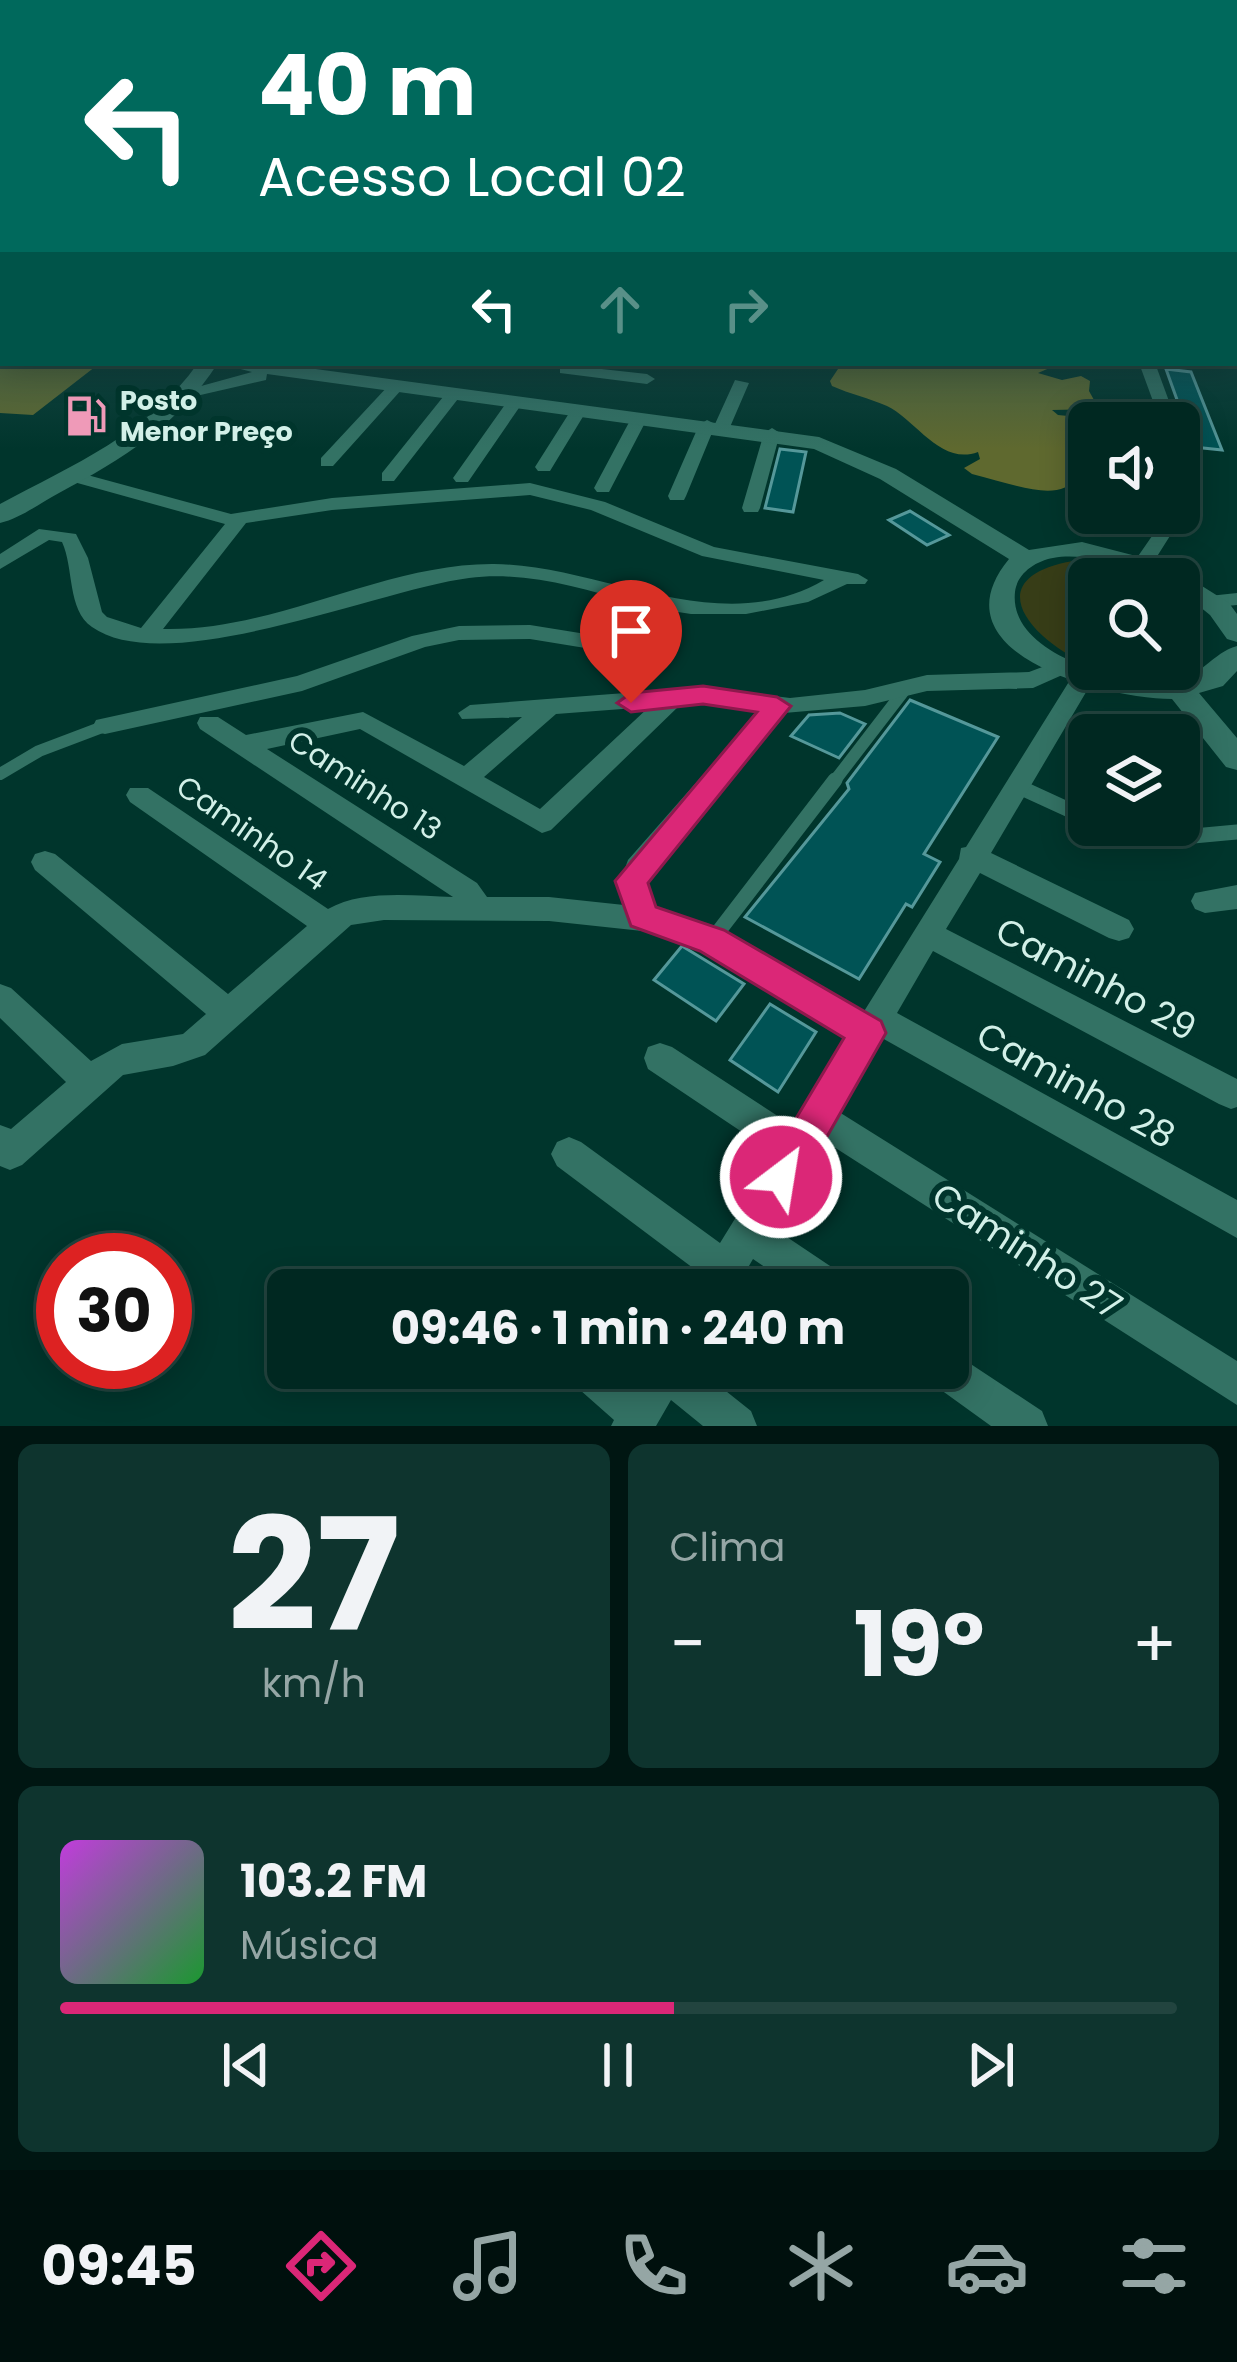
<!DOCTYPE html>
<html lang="pt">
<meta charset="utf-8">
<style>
:root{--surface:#002821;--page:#0e342e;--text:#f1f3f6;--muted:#95a6a5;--line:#22443f;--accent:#db2777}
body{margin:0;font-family:Poppins,sans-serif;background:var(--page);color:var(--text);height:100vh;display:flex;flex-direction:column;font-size:45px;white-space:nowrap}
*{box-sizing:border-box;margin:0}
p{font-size:39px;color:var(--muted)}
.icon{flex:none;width:66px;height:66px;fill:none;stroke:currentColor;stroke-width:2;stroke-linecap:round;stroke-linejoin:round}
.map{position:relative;height:1426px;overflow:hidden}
.side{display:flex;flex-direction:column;gap:18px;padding:18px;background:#001612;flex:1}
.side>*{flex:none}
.top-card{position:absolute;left:0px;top:0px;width:1239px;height:366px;box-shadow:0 6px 30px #0003,0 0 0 3px var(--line);background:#00695c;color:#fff;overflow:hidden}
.controls{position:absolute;left:1068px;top:402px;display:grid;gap:24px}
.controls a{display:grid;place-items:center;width:132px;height:132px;border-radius:18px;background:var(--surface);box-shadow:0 6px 30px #0003,0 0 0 3px var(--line);font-size:60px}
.speed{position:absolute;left:36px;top:1233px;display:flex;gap:24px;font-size:60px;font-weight:700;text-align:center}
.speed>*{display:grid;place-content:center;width:156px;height:156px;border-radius:50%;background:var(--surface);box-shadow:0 6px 30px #0003,0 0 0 3px var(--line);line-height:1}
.speed .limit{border:18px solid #d22;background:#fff;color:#111}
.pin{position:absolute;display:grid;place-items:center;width:102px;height:102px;color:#fff;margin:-123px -51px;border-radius:50% 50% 50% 0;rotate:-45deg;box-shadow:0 0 12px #0007}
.pin .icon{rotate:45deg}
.me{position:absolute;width:132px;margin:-66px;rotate:31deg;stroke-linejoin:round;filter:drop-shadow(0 0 9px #0008)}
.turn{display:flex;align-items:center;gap:42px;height:252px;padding:0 60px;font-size:54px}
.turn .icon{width:156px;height:156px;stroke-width:2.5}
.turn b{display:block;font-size:84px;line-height:102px}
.lanes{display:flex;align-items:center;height:114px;padding:0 60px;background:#0003;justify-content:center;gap:60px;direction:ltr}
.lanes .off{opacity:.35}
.big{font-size:90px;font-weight:700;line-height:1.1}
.side .widget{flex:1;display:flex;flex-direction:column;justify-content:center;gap:18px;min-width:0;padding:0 42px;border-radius:18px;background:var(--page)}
.side .dial{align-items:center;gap:0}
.dial b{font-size:156px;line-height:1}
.song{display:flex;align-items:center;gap:36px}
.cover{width:144px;height:144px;border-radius:18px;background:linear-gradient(135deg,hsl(290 70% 55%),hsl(130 70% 35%))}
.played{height:12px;border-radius:6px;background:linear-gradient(90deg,var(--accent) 55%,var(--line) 55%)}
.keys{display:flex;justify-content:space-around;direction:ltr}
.heat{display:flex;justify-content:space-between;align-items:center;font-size:66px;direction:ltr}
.side .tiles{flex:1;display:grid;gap:18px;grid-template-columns:1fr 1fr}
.widget:last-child{grid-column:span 2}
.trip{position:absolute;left:267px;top:1269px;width:702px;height:120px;border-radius:18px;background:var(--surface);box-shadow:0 6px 30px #0003,0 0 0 3px var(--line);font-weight:700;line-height:120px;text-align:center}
.tab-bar{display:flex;height:192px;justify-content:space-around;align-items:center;background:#00100d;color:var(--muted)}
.tab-bar .icon{width:84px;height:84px}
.tab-bar .selected{color:var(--accent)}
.tab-bar b{font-size:54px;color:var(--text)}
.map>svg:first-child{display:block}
.green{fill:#373d17}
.forest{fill:#5f692f}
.building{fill:#005355;stroke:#55989a;stroke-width:3}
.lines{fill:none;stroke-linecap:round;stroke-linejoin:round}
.service-far1{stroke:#337264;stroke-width:12}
.service{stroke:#337264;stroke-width:15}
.minor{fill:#337264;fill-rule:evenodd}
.tertiary{fill:#337264;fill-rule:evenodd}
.secondary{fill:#337264;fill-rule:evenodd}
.route{fill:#db2777;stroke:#8e194d;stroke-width:3}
.labels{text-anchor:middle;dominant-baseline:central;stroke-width:12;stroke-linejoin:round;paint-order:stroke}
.far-poi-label{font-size:27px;font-weight:bold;fill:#d2f0e8;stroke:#00352c;text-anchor:start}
.street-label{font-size:30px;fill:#d2f0e8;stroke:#00352c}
.near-street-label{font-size:36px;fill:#d2f0e8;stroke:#00352c}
</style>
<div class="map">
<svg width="1237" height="1426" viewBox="0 0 1237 1426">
<rect width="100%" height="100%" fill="#00352c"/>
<path class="green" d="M1073 561 1122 565 1163 579H1089V665C1031 640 976 578 1073 561Z
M1179 588C1237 665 1174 687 1103 669H1179Z"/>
<path class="forest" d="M0 250 3 363H100L33 415 0 413Z
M842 363H1061L1038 373 1062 380 1081 376 1090 381 1089 391 1099 409 1052 410 1058 415 1098 419 1099 423H1089C1089 517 1039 491 972 474L964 468 980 459 978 452C941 466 916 420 887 406 869 398 850 394 832 386L830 381Z"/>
<path class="building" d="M1166 369 1191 372 1222 450 1194 447Z
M780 449 806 452 793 512 765 508Z
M910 511 949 535 927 545 889 520Z
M910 700 998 737 924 854 940 862 912 907 906 904 859 979 745 917 849 789 847 783Z
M840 713 865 724 839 758 791 736 809 715Z
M682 946 744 984 716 1021 654 980Z
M770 1004 816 1032 778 1092 730 1060Z"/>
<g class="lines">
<path class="service-far1" d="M0 774 39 751 105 726
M833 783 903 692"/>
<path class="service" d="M1015 785 1089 819
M1105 825 1150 840 1237 832
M712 940 835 780"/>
<path class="minor" d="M1236 281H1237V289H1236Z
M1236 309H1237V319H1236Z
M1139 363H1155L1177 423H1161Z
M565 365 647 374 655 379 647 384 560 373V367Z
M735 380 749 383 730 427 722 432 714 428 686 496 684 500H670L668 496 699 425 707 420 715 424Z
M389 385 403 388 333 466H321V458Z
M447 392 461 395 394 481H382V473Z
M509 399 523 402 468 482H456L453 478Z
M573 407 587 410 550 471H538L535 467Z
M634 413 648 417 609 492H597L594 488Z
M772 428 780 433 760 508 758 512H744L742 508 764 433Z
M1179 449 1188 454 1192 501 1151 566H1137L1134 562 1168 513H1179Z
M69 470 231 514 332 498 530 483 605 502 714 547 858 574 868 580 865 584H847L808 602 746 614H691L652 608C646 628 644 648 622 654L530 639 459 640 425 647 302 691 105 734 96 732 93 726 96 720 297 676 412 636 459 626 530 625 617 639 623 634 632 603C580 587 523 571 469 578 380 589 167 680 92 627 67 610 74 567 62 542L49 540 0 569V554L39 529 76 534 88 558 102 612 107 617 141 628 225 524 63 479V471ZM530 495 591 510 702 556 824 580C720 641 602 565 494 564 384 563 275 632 163 629L246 523 332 510Z
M1237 593V605L1216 607 1205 601 1209 596Z
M1061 660 1072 667 1069 672 1033 688 927 691 865 706 784 713 651 873 646 887 654 908 722 931 863 1013 959 859 961 848 966 847 1075 672H1091L1095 677 991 853 1129 920 1134 929 1129 938 1119 941 1109 938 980 873 946 929 1237 1079V1107L1231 1109 1219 1104 933 951 897 1013 1237 1200V1238L882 1038 839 1112 1237 1361V1405L823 1140 772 1227 845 1276 850 1290H798L753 1259 735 1290H694L701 1274 557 1166 551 1154 557 1142 569 1137 581 1142 720 1243 775 1154 648 1069 644 1058 648 1047 660 1043 672 1047 793 1126 848 1038 702 949 661 933 549 921 384 920 351 925 205 1055 173 1066 123 1075 22 1165 10 1170 0 1166V1125L11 1129 66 1082 0 1018V984L11 988 91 1061 122 1044 183 1034 206 1014 35 870 31 862 35 854 45 851 55 854 228 994 307 926 130 802 126 795 130 788H148L328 909C363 889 414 896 453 897L200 729 197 723 200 717H218L246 735 363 712 464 766 522 717 462 719 458 713 470 705 703 687 790 698 865 690 927 675 1029 672ZM703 703 760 710 628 860 618 887 624 905 549 897H487L477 883 267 749 360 729 542 833 551 830 680 705ZM649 707 540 809 484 777 556 714Z
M1237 885V909L1205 913 1195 909 1191 901 1195 893Z
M948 1349 1042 1411 1048 1426H991L930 1382 924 1368H948Z
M565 1368H616L634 1383 644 1368H697L751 1411 757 1426H703L671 1400 656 1426H611L614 1420 571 1382Z"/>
<path class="tertiary" d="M218 363H271L819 437 896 469 1029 550 1082 542 1167 564 1229 603 1237 614V642L1227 639 1210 615 1179 590V579C1136 579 1099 550 1053 558 1036 561 1017 573 1015 592 1008 656 1124 685 1174 680 1202 677 1212 653 1237 646V671L1223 686 1199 693 1237 738V770L1226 767 1172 699C1104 698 931 654 1009 559L880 479 814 449 267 374 266 380 183 399V391L252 372Z"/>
<path class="secondary" d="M1236 250H1237V256H1236Z
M3 251V261L0 262V252Z
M198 363H218C178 425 123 459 59 493 40 503 21 518 0 523V504C73 465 149 433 198 363Z"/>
</g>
<linearGradient id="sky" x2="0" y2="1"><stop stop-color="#001d18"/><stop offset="0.56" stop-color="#265156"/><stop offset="1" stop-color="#265156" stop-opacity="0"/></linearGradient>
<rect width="1237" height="449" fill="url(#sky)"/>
<path class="route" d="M703 686 777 697 791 706 648 883 656 907 724 930 881 1021 886 1033 796 1191 781 1197 767 1191 761 1177 844 1038 700 951 631 926 615 881 757 712 703 704 631 712 617 703 631 693Z"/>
<defs>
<g id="fuel-bare" transform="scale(3.24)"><path d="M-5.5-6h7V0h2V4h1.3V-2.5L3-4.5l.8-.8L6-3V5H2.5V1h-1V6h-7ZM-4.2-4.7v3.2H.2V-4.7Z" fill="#ef9ab8" stroke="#00352c" stroke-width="2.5" paint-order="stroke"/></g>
</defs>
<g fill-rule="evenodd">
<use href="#fuel-bare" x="86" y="416"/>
</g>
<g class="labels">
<g class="far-poi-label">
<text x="120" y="400">Posto<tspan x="120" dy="31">Menor Preço</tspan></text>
</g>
<g class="street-label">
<text transform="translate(365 785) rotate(33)">Caminho 13</text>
<text transform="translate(252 833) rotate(35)">Caminho 14</text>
</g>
<g class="near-street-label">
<text transform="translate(1096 979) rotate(28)">Caminho 29</text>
<text transform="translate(1076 1085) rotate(29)">Caminho 28</text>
<text transform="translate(1027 1251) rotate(33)">Caminho 27</text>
</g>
</g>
</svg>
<div class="controls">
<a><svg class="icon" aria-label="sound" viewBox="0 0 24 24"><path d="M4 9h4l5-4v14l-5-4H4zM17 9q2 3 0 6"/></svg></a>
<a><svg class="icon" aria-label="search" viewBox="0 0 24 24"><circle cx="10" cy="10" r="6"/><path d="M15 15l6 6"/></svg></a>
<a><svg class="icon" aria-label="layers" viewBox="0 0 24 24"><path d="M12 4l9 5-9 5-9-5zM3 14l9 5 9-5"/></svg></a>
</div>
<div class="speed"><div class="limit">30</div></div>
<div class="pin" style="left:631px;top:703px;background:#d93025"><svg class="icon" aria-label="arrive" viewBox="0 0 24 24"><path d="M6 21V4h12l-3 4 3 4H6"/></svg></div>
<svg class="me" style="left:781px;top:1177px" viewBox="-20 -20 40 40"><circle r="17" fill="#db2777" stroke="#fff" stroke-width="3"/><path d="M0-11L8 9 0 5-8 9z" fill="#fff"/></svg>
<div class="trip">09:46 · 1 min · 240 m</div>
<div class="top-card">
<div class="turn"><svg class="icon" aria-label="left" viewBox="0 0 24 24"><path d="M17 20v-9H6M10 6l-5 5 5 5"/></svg><div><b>40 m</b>Acesso Local 02</div></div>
<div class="lanes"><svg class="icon" aria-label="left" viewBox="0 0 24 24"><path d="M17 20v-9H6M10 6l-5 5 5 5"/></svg><svg class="icon off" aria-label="ahead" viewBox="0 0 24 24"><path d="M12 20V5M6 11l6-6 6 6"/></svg><svg class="icon off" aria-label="right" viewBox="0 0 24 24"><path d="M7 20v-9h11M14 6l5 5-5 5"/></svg></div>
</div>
</div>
<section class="side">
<div class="tiles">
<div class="widget dial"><b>27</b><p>km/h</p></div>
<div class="widget"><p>Clima</p>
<div class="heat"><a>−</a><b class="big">19°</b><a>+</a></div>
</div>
<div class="widget">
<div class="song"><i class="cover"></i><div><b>103.2 FM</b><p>Música</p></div></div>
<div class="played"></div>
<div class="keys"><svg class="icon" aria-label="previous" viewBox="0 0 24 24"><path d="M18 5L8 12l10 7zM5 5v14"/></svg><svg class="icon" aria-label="pause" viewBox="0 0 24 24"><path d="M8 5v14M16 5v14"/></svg><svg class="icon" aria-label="next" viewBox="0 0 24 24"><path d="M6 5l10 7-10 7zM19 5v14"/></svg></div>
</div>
</div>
</section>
<nav class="tab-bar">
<b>09:45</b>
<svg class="icon selected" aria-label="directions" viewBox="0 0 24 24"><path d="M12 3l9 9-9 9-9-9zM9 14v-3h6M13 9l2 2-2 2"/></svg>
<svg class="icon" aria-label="music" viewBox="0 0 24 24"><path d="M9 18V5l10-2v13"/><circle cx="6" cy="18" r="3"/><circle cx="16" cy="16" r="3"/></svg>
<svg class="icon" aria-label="phone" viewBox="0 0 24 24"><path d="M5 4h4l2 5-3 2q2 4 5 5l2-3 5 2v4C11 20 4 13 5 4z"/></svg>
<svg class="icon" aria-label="climate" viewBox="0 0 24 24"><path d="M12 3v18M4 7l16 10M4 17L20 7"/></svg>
<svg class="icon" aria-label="car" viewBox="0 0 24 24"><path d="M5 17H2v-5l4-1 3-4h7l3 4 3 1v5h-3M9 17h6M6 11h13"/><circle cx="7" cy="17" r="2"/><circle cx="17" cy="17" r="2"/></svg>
<svg class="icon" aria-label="filters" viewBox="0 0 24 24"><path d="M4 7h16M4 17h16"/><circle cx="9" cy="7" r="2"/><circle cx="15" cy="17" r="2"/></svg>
</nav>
